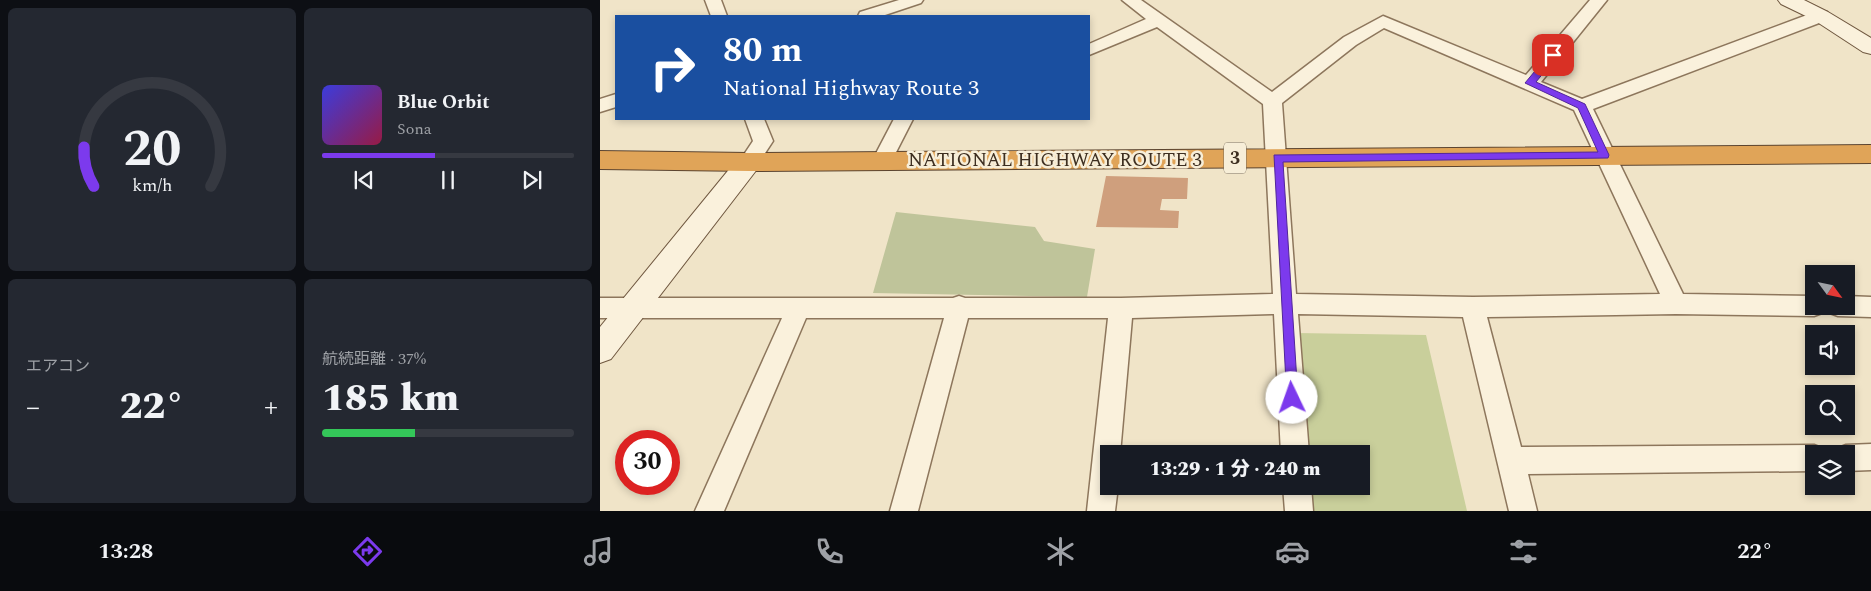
<!DOCTYPE html>
<html lang="ja">
<meta charset="utf-8">
<style>
:root{--surface:#171b24;--page:#242831;--text:#f1f3f6;--muted:#9ea1a6;--line:#363941;--accent:#7c3aed}
body{margin:0;font-family:Spectral,"Noto Sans JP",serif;background:var(--page);color:var(--text);height:100vh;display:flex;flex-direction:column;font-size:19px;white-space:nowrap}
*{box-sizing:border-box;margin:0}
p{font-size:16px;color:var(--muted)}
.icon{flex:none;width:28px;height:28px;fill:none;stroke:currentColor;stroke-width:2;stroke-linecap:round;stroke-linejoin:round}
.map{position:relative;flex:1;overflow:hidden}
.details{display:flex;flex-direction:column;gap:8px;padding:8px;background:#0d0f14;width:600px}
.details>*{flex:none}
.banner{position:absolute;left:15px;top:15px;width:475px;height:105px;border-radius:0px;box-shadow:0 2px 8px #0003;background:#1a4fa0;color:#fff;overflow:hidden}
.needle{width:32px;rotate:123deg}
.tools{position:absolute;left:1205px;top:265px;display:grid;gap:10px}
.tools a{display:grid;place-items:center;width:50px;height:50px;border-radius:0px;background:var(--surface);box-shadow:0 2px 8px #0003;font-size:25px}
.speed{position:absolute;left:15px;top:430px;display:flex;gap:10px;font-size:25px;font-weight:700;text-align:center}
.speed>*{display:grid;place-content:center;width:65px;height:65px;border-radius:50%;background:var(--surface);box-shadow:0 2px 8px #0003;line-height:1}
.speed .limit{border:8px solid #d22;background:#fff;color:#111}
.pin{position:absolute;display:grid;place-items:center;width:42px;height:42px;color:#fff;margin:-21px;border-radius:10px;box-shadow:0 2px 8px #0006}
.me{position:absolute;width:55px;margin:-28px;rotate:357deg;stroke-linejoin:round;filter:drop-shadow(0 0 4px #0008)}
.turn{display:flex;align-items:center;gap:18px;height:105px;padding:0 25px;font-size:22px}
.turn .icon{width:65px;height:65px;stroke-width:2.5}
.turn b{display:block;font-size:35px;line-height:42px}
.big{font-size:38px;font-weight:800;line-height:1.1}
.details .card{flex:1;display:flex;flex-direction:column;justify-content:center;gap:8px;min-width:0;padding:0 18px;border-radius:8px;background:var(--page)}
.details .dial{align-items:center;gap:0}
.dial svg{height:130px;overflow:visible;fill:none;stroke:var(--line);stroke-width:7;stroke-linecap:round;text-anchor:middle}
.dial text{fill:var(--text);stroke:none}
.song{display:flex;align-items:center;gap:15px}
.cover{width:60px;height:60px;border-radius:8px;background:linear-gradient(135deg,hsl(240 70% 55%),hsl(340 70% 35%))}
.played{height:5px;border-radius:2px;background:linear-gradient(90deg,var(--accent) 45%,var(--line) 45%)}
.keys{display:flex;justify-content:space-around;direction:ltr}
.heat{display:flex;justify-content:space-between;align-items:center;font-size:28px;direction:ltr}
.charge{height:8px;border-radius:4px;background:linear-gradient(90deg,#34c759 37%,var(--line) 0)}
.details .tiles{flex:1;display:grid;gap:8px;grid-template-columns:repeat(2,1fr)}
.trip{position:absolute;left:500px;top:445px;width:270px;height:50px;border-radius:0px;background:var(--surface);box-shadow:0 2px 8px #0003;font-weight:800;line-height:50px;text-align:center}
.tabs{display:flex;height:80px;justify-content:space-around;align-items:center;background:#090b0e;color:var(--muted)}
.tabs .icon{width:35px;height:35px}
.tabs .selected{color:var(--accent)}
.tabs b{font-size:22px;color:var(--text)}
main{display:flex;flex:1;min-height:0}
.map>svg:first-child{display:block}
.green{fill:#c9cf9b}
.cemetery{fill:#bfc49a}
.building{fill:#cf9f7d}
.lines{fill:none;stroke-linecap:round;stroke-linejoin:round}
.street-casing{stroke:#8d765c;stroke-width:3}
.secondary-casing{stroke:#6f573f;stroke-width:2}
.highway-casing{stroke:#5b4430;stroke-width:2}
.street{fill:#faf1dc;fill-rule:evenodd}
.secondary{fill:#faf1dc;fill-rule:evenodd}
.highway{fill:#e0a458;fill-rule:evenodd}
.route{fill:#7c3aed;stroke:#51269a}
.labels{text-anchor:middle;dominant-baseline:central;stroke-width:5;stroke-linejoin:round;paint-order:stroke}
.shield{fill:#f7eed8;stroke:#756857;stroke-width:1}
.shield-label{font-size:18px;font-weight:bold;fill:#3d2e20}
.street-label{font-size:19px;fill:#3d2e20;stroke:#f7eed8}
</style>
<main>
<section class="details">
<div class="tiles">
<div class="card dial"><svg viewBox="0 0 100 80">
<path d="M14 69A42 42 0 1 1 86 69"/>
<path d="M14 69A42 42 0 0 1 8 45" stroke="#7c3aed"/>
<text x="50" y="56" font-size="32" font-weight="700">20</text>
<text x="50" y="72" font-size="11">km/h</text>
</svg></div>
<div class="card">
<div class="song"><i class="cover"></i><div><b>Blue Orbit</b><p>Sona</p></div></div>
<div class="played"></div>
<div class="keys"><svg class="icon" aria-label="previous" viewBox="0 0 24 24"><path d="M18 5L8 12l10 7zM5 5v14"/></svg><svg class="icon" aria-label="pause" viewBox="0 0 24 24"><path d="M8 5v14M16 5v14"/></svg><svg class="icon" aria-label="next" viewBox="0 0 24 24"><path d="M6 5l10 7-10 7zM19 5v14"/></svg></div>
</div>
<div class="card"><p>エアコン</p>
<div class="heat"><a>−</a><b class="big">22°</b><a>+</a></div>
</div>
<div class="card"><p>航続距離 · 37%</p><b class="big">185 km</b><div class="charge"></div></div>
</div>
</section>
<div class="map">
<svg width="1271" height="511" viewBox="0 0 1271 511">
<rect width="100%" height="100%" fill="#f0e4c8"/>
<path class="green" d="M696 333 826 335 867 511H708L706 486H761V454H704Z"/>
<path class="cemetery" d="M296 212 435 227 444 241 495 249 487 297 273 293Z"/>
<path class="building" d="M506 176 588 178 587 199H562L560 210 579 211 578 228 496 227Z"/>
<g class="lines">
<g class="street-casing">
<path id="street" d="M105 0H121L127 16H111Z
M299 0H323L321 3 282 16H258L260 12Z
M522 0H541L672 92 744 37 783 16 926 75 990 0H1007L941 82 982 99 1215 12H1227L1229 16 1227 20 993 109 1083 294 1214 296V306H1226L1222 313 1214 316 1076 314 887 317 921 447 1214 445 1224 449 1226 454H1214V471L928 474 937 511H909L863 317 698 314 709 454H681L674 314 532 318 520 454H509V486H518L515 511H487L508 318H368L318 511H290L344 318H206L124 511H95L182 318H0V298H353L359 296 365 298H521L673 294 663 104 557 27 489 55V44L546 19ZM784 28 974 110 1060 294 873 297 696 294 682 103 756 45Z
M16 94V107L0 112V99Z
M145 119H164L173 141 156 167 149 169 142 167 139 162 153 141Z
M294 119H313L289 166 282 168 275 166 272 161Z
M1246 296 1271 297V317L1238 316 1230 313 1226 306H1246Z
M1271 444V470L1246 471V454H1234L1236 449 1246 445Z
M683 486H711L713 511H685Z"/>
</g>
<g class="secondary-casing">
<path id="secondary" d="M1178 0H1204L1228 12 1271 38V54L1263 52 1214 20 1181 4Z
M149 153 158 156 161 162 158 168 11 359 0 363V327L140 156Z"/>
</g>
<g class="highway-casing">
<path id="highway" d="M1271 145V163L149 171 0 169V151L149 153Z"/>
</g>
<use href="#street" class="street"/>
<use href="#secondary" class="secondary"/>
<use href="#highway" class="highway"/>
</g>
<path class="route" d="M950 53 958 55 936 82 985 104 1009 155 1008 158 683 162 698 398 697 402 692 404 687 402 674 155 998 152 978 108 925 83Z"/>
<g class="labels">
<rect class="shield" x="624" y="142.5" width="22" height="31" rx="4"/>
<g class="shield-label">
<text x="635" y="158">3</text>
</g>
<g class="street-label">
<text x="455" y="160">NATIONAL HIGHWAY ROUTE 3</text>
</g>
</g>
</svg>
<div class="tools">
<a><svg class="needle" viewBox="-14 -14 28 28"><path d="M0-13l5 13h-10z" fill="#e53935"/><path d="M0 13l5-13h-10z" fill="#9ea1a6"/></svg></a>
<a><svg class="icon" aria-label="sound" viewBox="0 0 24 24"><path d="M4 9h4l5-4v14l-5-4H4zM17 9q2 3 0 6"/></svg></a>
<a><svg class="icon" aria-label="search" viewBox="0 0 24 24"><circle cx="10" cy="10" r="6"/><path d="M15 15l6 6"/></svg></a>
<a><svg class="icon" aria-label="layers" viewBox="0 0 24 24"><path d="M12 4l9 5-9 5-9-5zM3 14l9 5 9-5"/></svg></a>
</div>
<div class="speed"><div class="limit">30</div></div>
<div class="pin" style="left:953px;top:55px;background:#d93025"><svg class="icon" aria-label="arrive" viewBox="0 0 24 24"><path d="M6 21V4h12l-3 4 3 4H6"/></svg></div>
<svg class="me" style="left:692px;top:398px" viewBox="-20 -20 40 40"><circle r="19" fill="#fff"/><path d="M0-13L10 11 0 6-10 11z" fill="#7c3aed"/></svg>
<div class="trip">13:29 · 1 分 · 240 m</div>
<div class="banner">
<div class="turn"><svg class="icon" aria-label="right" viewBox="0 0 24 24"><path d="M7 20v-9h11M14 6l5 5-5 5"/></svg><div><b>80 m</b>National Highway Route 3</div></div>
</div>
</div>
</main>
<nav class="tabs">
<b>13:28</b>
<svg class="icon selected" aria-label="directions" viewBox="0 0 24 24"><path d="M12 3l9 9-9 9-9-9zM9 14v-3h6M13 9l2 2-2 2"/></svg>
<svg class="icon" aria-label="music" viewBox="0 0 24 24"><path d="M9 18V5l10-2v13"/><circle cx="6" cy="18" r="3"/><circle cx="16" cy="16" r="3"/></svg>
<svg class="icon" aria-label="phone" viewBox="0 0 24 24"><path d="M5 4h4l2 5-3 2q2 4 5 5l2-3 5 2v4C11 20 4 13 5 4z"/></svg>
<svg class="icon" aria-label="climate" viewBox="0 0 24 24"><path d="M12 3v18M4 7l16 10M4 17L20 7"/></svg>
<svg class="icon" aria-label="car" viewBox="0 0 24 24"><path d="M5 17H2v-5l4-1 3-4h7l3 4 3 1v5h-3M9 17h6M6 11h13"/><circle cx="7" cy="17" r="2"/><circle cx="17" cy="17" r="2"/></svg>
<svg class="icon" aria-label="filters" viewBox="0 0 24 24"><path d="M4 7h16M4 17h16"/><circle cx="9" cy="7" r="2"/><circle cx="15" cy="17" r="2"/></svg>
<b>22°</b>
</nav>
